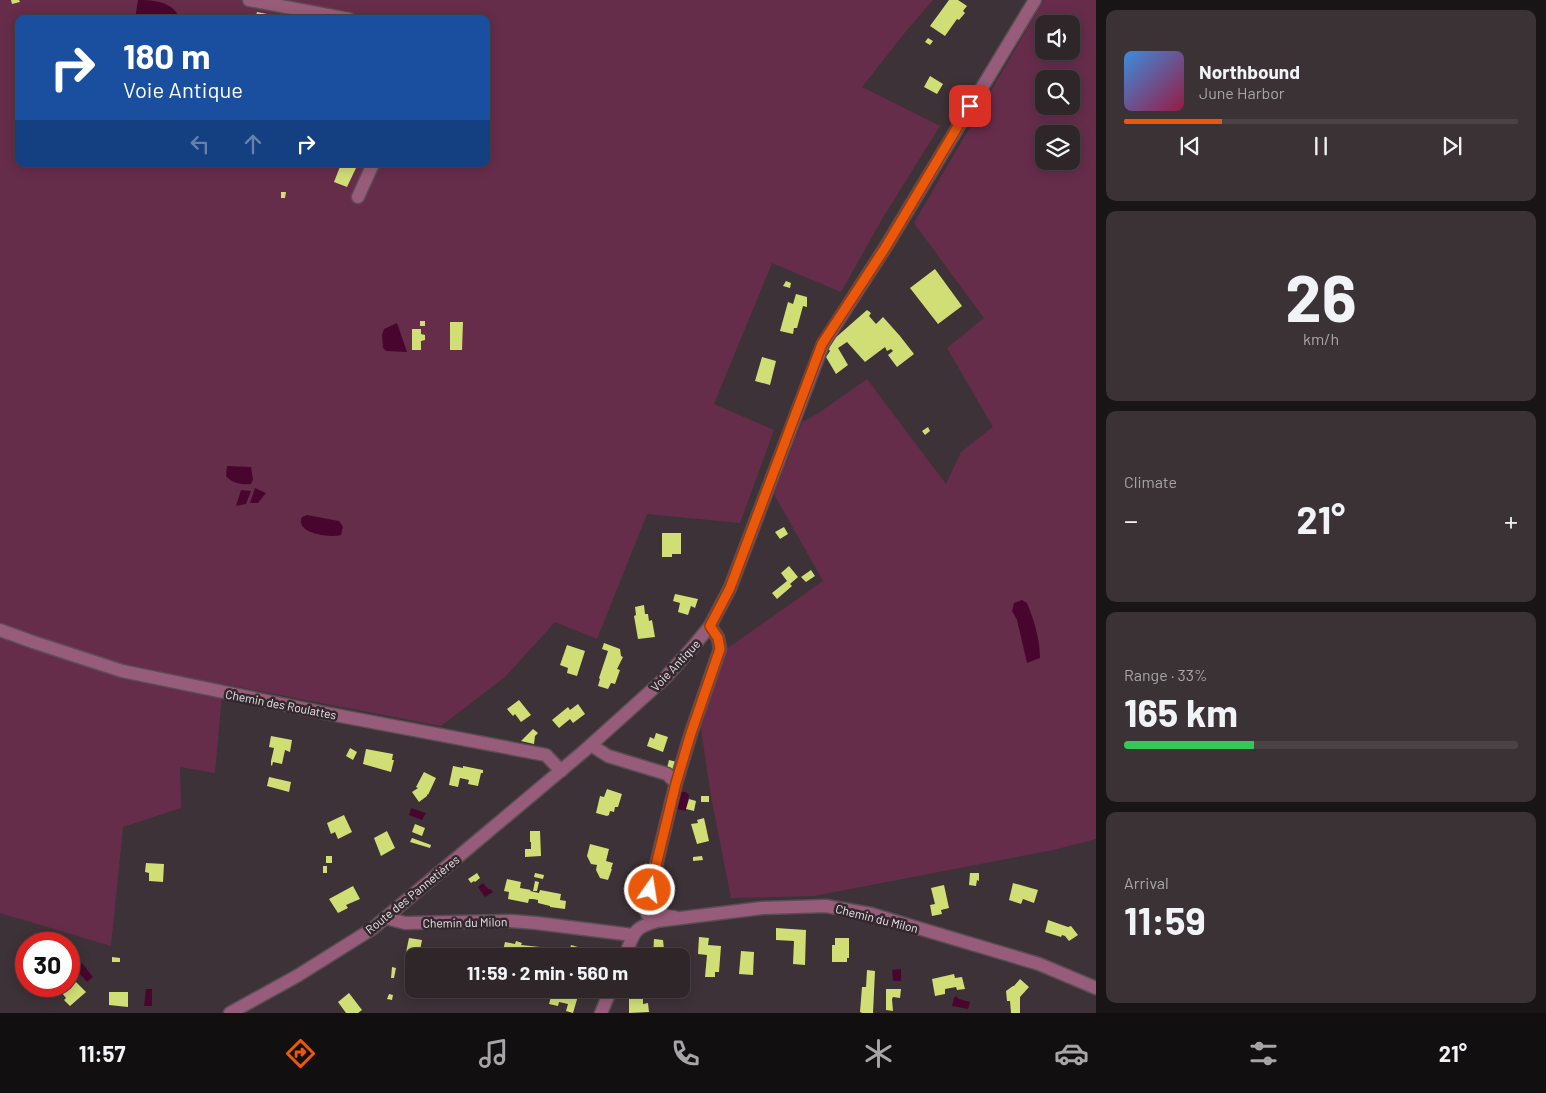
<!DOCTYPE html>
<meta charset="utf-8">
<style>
:root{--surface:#2e2629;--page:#3a3235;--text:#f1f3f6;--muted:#a7a5a8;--line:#494346;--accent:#ea580c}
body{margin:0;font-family:Barlow,sans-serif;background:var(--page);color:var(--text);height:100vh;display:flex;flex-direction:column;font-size:19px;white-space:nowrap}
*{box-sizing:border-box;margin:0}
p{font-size:16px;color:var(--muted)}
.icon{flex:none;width:28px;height:28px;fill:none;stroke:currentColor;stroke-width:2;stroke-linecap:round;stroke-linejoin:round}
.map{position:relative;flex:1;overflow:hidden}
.panel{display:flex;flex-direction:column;gap:10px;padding:10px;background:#191517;width:450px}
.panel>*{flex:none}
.top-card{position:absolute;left:15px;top:15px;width:475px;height:152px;border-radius:10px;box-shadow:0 2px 12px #0003,0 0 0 1px var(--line);background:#1a4fa0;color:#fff;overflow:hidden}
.fabs{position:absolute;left:1035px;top:15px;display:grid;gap:10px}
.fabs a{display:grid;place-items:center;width:45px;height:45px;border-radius:10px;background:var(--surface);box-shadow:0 2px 12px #0003,0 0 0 1px var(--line);font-size:25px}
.speed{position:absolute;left:15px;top:932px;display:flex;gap:10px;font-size:25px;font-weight:700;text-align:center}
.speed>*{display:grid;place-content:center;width:65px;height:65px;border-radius:50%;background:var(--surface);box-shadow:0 2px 12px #0003,0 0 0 1px var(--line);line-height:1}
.speed .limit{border:8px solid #d22;background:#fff;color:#111}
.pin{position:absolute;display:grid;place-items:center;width:42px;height:42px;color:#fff;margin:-21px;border-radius:10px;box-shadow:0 2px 8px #0006}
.me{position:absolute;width:55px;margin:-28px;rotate:13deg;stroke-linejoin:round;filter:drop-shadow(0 0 4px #0008)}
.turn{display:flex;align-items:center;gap:18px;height:105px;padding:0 25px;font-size:22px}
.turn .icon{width:65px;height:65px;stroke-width:2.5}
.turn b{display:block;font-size:35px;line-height:42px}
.lanes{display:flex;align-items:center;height:48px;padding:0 25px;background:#0003;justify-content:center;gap:25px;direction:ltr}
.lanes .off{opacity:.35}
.big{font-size:38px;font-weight:700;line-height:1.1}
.panel .card{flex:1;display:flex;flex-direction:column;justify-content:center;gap:8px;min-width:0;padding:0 18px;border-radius:10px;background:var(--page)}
.panel .dial{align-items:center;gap:0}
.dial b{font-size:65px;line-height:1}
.song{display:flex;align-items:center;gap:15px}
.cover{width:60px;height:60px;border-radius:8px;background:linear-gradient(135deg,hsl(210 70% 55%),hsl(340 70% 35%))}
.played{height:5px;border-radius:2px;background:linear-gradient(90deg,var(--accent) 25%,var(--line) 25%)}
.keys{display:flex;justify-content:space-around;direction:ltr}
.heat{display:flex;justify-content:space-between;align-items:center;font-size:28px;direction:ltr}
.charge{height:8px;border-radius:4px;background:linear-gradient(90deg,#34c759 33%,var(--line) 0)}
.trip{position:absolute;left:405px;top:948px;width:285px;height:50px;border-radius:10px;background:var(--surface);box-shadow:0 2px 12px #0003,0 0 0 1px var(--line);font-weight:700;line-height:50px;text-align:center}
.tabs{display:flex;height:80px;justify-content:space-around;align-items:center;background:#120f10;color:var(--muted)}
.tabs .icon{width:35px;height:35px}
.tabs .selected{color:var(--accent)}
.tabs b{font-size:22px;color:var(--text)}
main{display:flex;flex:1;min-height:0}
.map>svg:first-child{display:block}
.green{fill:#662d4b;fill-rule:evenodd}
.water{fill:#48062e}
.building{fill:#d1de76}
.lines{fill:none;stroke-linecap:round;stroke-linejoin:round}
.minor-casing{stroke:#594e53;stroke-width:15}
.minor{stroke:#975c79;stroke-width:12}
.route-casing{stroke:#983908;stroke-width:12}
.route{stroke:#ea580c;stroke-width:9}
.labels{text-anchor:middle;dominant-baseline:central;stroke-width:5;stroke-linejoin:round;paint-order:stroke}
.street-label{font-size:12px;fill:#ebe3e7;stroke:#33282d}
</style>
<main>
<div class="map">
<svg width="1096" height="1013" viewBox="0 0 1096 1013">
<rect width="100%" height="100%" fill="#3d3237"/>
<path class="green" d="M0 0H933L907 30 862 87 940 126 882 219 841 292 772 263 714 404 774 430 740 523 647 514 597 639 555 622 505 677 441 726 223 684 215 773 180 767 181 808 123 827 111 946 0 913ZM19 19H486V164H19Z
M1044 0H1096V839L1053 850 814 896 731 898 711 797 701 728 725 650 823 581 774 494 802 422 817 414 867 379 946 484 961 452 993 427 947 348 984 318 914 223ZM1044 24H1071V51H1044ZM1044 79H1071V106H1044ZM1044 134H1071V161H1044Z"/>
<path class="water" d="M138 0C152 0 168 1 177 13L176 19H135Z
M397 323 406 349 407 352 386 351 383 348 382 335 384 329Z
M227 466 251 467 253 479 251 484C242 485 231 483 226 476Z
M255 488 266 493 258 503H250Z
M241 490 251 491 246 504 236 506Z
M307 515 339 521 343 527 341 535C332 538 294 534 302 517Z
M1022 600 1027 603C1034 620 1040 639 1040 658L1027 663 1017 620 1012 611 1014 603Z
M681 792H686L689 795 686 811 676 809 680 793Z
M411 808 426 813 422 820 409 815Z
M483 883 488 889H490L493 892 485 897 478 887Z
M82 963 93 977 87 982 75 968Z
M901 969V981H893L892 970Z
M146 989H152V1006H144Z
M956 996 959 999 970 1002 968 1009 952 1006 954 998Z"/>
<path class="building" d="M11 0H19L20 2 12 4Z
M949 0H958L967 6 963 11 965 13 959 20 957 19 945 36 930 26Z
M257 12 288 18V19H255Z
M928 38 933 41 930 45 925 42Z
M930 76 943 84 937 94 924 87Z
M341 164H346L356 168 347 187 334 182Z
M281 192H286L285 198H281Z
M935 269 962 306 938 324 910 288Z
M786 281 791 283 790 288 783 286Z
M796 294 807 297V307L803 306 797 328H794L793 334 780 331 788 302 793 304Z
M867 310 871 313 869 316 876 324 883 317 900 336 914 354 897 367 888 355 893 351 891 349 887 351 885 347 865 362 847 342 838 348 848 365 836 374 826 357 830 351 828 348 834 339Z
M420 321H425V326H420Z
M450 322H463L462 350H450Z
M412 329H421V334L425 335V340L421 341V350H412Z
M762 357 776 361 770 385 755 381Z
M928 427 930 431 925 435 922 431Z
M784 527 788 534 780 539 775 532Z
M662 533H681V554H672V557H662Z
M789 566 798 577 790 584 792 586 777 599 772 593 787 581 781 573Z
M811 570 815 576 806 582 801 577Z
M675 594 698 599 695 608 691 606 688 615 678 612 680 603 673 601Z
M644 605 645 614H648L649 621 652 620 655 637 638 639 634 616 636 615 635 607Z
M604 643 620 649 621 656 623 657 617 669 620 670 615 684 611 683 608 689 598 686 600 679 599 678 608 651 602 649Z
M567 645 585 651 577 676 567 673 568 668 560 665Z
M519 700 531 715 521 722 515 714 513 716 507 709Z
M578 704 585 714 573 723 570 719 559 728 552 720 568 707 570 710Z
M533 729 538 733 535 736 534 744 521 741Z
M656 733 668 737 663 752 647 746 650 737 654 739Z
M271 736 292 740 290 752 285 750 282 764 273 762 272 766 271 765V761L274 748 269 747Z
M350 748 357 752 353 760 346 756Z
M366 749 393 754 392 760H394L391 772 363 764Z
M669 760 677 762 674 771 667 768Z
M453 766 463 768V766L483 770V773H481L478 786 468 784 469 780 460 778 458 787 449 785Z
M424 772 436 778 428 795 427 794V796L419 802 412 792 418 788 416 787Z
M269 777 291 782 289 792 267 786Z
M607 789 622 794 618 807H615L614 812 610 811 609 815 607 816 596 813 600 796 604 797Z
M701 796H709V802H701Z
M689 799 696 801 694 811 686 809Z
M344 815 352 832 338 839 335 832 331 834 327 823Z
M704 818 709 841 697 844 691 824 698 823 697 820Z
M415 824 425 828 422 836 412 832Z
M387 831 395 848 381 856 374 838Z
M530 831H540L541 856 525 857V849H531V842H530Z
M412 838 431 845 430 848 410 842Z
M590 844 609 849 606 861 613 863 611 869H612L608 880 600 878 596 870 597 865 591 864 587 856Z
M326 856H332V863H326Z
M702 856 703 860 693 861V857Z
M146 863 164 864 163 882 149 881V873L145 872Z
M323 866H327V873H323Z
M477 873 480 878 475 882 474 881 471 883 468 879Z
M535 873 544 875 543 879 534 877Z
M970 873H979V881L977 880 976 886 969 885Z
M507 879 521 882 520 888 531 890 530 891 539 893 540 890 561 894 560 900 566 901 565 909 550 907V906L538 903V900L533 899H529L528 903 508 899 509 892 504 891Z
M535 881 539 882 537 891H533Z
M1013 883 1038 890 1034 903 1023 899 1021 904 1009 900Z
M944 885 949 908 941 910 942 914 932 916 930 905 935 904 931 888Z
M353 886 360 899 346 905 348 908 338 913 329 899Z
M1048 920 1068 927 1071 926 1078 935 1069 941 1065 936 1062 935 1061 937 1045 932Z
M776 928 806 930 805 965 793 964 794 941 776 940Z
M699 937 709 938 708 945 721 946 719 972H715V977H705L707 955 698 954Z
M409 938 422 940 419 956H414V964L404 962Z
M835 938H849V958H847V962H832V945H835Z
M654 939 663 940 664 949 670 950 674 947 676 950 682 951V956H653Z
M516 941 522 943 521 945 540 947 538 956 502 955 505 942 515 944Z
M571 945 592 951 591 956 563 955 565 948 570 949Z
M741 951 754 952 753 975 739 974Z
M112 957 120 958V962H112Z
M392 967 396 968 394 978H391Z
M867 970 875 971 873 1013H862L860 1012 862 987H866Z
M954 974 955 978 962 977 965 989 957 990 956 987 945 989V994L935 996 932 979Z
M69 978 73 982 75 981 86 992 70 1006 64 1000 66 998 62 993 63 991 59 986H69Z
M1020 979 1029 987 1020 997V1013H1011L1010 1001H1007L1006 991 1013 986H1014Z
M553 989 567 993 570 996 572 989 581 991 579 997 578 996 573 1013 566 1011 568 1004 559 1002 558 1006 549 1004Z
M886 989H901L900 998 893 997 892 999 893 1011 886 1010Z
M109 992H128V1007L109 1005Z
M349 993 362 1010 358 1013H346L338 1002Z
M389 994 393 995 392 1000 387 999Z
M629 997H643V1004L648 1003 649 1012 629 1013Z"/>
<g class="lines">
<g class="minor-casing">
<path id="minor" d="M249 0 349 19
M358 197 373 164
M710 626 718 638 720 649 691 733 676 783 650 890 645 903 647 914 657 921 762 908 826 906 871 914 1039 964 1096 988
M0 630 33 642 122 671 330 714 546 755 561 771
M591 745 608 756 667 774 676 783
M650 890C655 905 655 916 674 917
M386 918 405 923 511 921 536 923 633 935
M625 956C634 934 632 928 657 921
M230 1013 297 976 372 929 583 752 664 679 691 649 710 626 730 588 823 344 885 248 1035 0
M601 1013 611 989"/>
</g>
<use href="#minor" class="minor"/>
</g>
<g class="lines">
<g class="route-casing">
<path id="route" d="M650 890 676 783 691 733 720 649 718 638 710 626 730 588 822 344 885 248 970 106"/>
</g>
<use href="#route" class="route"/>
</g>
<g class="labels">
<g class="street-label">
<text transform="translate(675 665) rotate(-47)">Voie Antique</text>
<text transform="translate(281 704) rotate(11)">Chemin des Roulattes</text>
<text transform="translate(412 894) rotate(-39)">Route des Pannetières</text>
<text transform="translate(877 918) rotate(14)">Chemin du Milon</text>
<text transform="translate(465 922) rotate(-1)">Chemin du Milon</text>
</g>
</g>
</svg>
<div class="fabs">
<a><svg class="icon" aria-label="sound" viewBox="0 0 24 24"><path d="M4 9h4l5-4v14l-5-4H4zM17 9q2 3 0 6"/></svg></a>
<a><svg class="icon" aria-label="search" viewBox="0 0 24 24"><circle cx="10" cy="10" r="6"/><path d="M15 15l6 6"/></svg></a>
<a><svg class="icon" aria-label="layers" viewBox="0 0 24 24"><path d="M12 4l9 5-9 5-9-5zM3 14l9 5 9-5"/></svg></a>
</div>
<div class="speed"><div class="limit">30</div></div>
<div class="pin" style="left:970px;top:106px;background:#d93025"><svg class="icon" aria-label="arrive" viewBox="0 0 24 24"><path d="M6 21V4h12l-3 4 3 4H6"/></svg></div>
<svg class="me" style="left:650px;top:890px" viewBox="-20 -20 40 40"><circle r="17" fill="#ea580c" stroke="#fff" stroke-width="3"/><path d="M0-11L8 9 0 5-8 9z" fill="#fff"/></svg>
<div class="trip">11:59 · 2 min · 560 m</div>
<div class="top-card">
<div class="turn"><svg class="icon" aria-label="right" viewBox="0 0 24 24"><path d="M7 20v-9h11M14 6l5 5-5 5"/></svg><div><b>180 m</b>Voie Antique</div></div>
<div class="lanes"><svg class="icon off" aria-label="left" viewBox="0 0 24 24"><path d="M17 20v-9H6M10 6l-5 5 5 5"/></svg><svg class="icon off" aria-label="ahead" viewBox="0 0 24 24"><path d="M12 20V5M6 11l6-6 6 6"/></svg><svg class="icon" aria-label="right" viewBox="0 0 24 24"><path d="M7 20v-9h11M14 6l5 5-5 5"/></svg></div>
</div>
</div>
<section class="panel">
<div class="card">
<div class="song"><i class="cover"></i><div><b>Northbound</b><p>June Harbor</p></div></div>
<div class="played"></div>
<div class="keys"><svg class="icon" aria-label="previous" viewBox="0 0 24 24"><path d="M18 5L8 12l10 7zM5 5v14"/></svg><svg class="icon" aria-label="pause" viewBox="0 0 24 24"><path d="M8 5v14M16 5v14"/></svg><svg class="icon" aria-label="next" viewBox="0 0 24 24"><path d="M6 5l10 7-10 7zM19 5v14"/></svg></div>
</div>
<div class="card dial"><b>26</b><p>km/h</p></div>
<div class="card"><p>Climate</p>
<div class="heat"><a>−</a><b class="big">21°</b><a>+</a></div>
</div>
<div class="card"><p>Range · 33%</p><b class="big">165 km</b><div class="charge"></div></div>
<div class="card"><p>Arrival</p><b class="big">11:59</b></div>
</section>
</main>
<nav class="tabs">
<b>11:57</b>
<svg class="icon selected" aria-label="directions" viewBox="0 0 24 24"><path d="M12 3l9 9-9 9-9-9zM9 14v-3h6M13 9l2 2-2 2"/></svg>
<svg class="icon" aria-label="music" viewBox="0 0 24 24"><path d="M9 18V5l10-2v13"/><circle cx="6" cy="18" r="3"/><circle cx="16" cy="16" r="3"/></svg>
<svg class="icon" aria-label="phone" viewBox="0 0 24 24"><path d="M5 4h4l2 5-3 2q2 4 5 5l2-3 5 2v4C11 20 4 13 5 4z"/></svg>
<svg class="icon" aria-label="climate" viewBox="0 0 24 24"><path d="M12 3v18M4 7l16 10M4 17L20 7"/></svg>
<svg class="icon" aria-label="car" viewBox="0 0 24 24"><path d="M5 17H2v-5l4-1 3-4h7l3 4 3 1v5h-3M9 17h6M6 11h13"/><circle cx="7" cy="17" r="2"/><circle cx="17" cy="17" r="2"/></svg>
<svg class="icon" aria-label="filters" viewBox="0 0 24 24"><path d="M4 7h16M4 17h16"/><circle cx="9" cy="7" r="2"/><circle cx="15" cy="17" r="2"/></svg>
<b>21°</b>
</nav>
